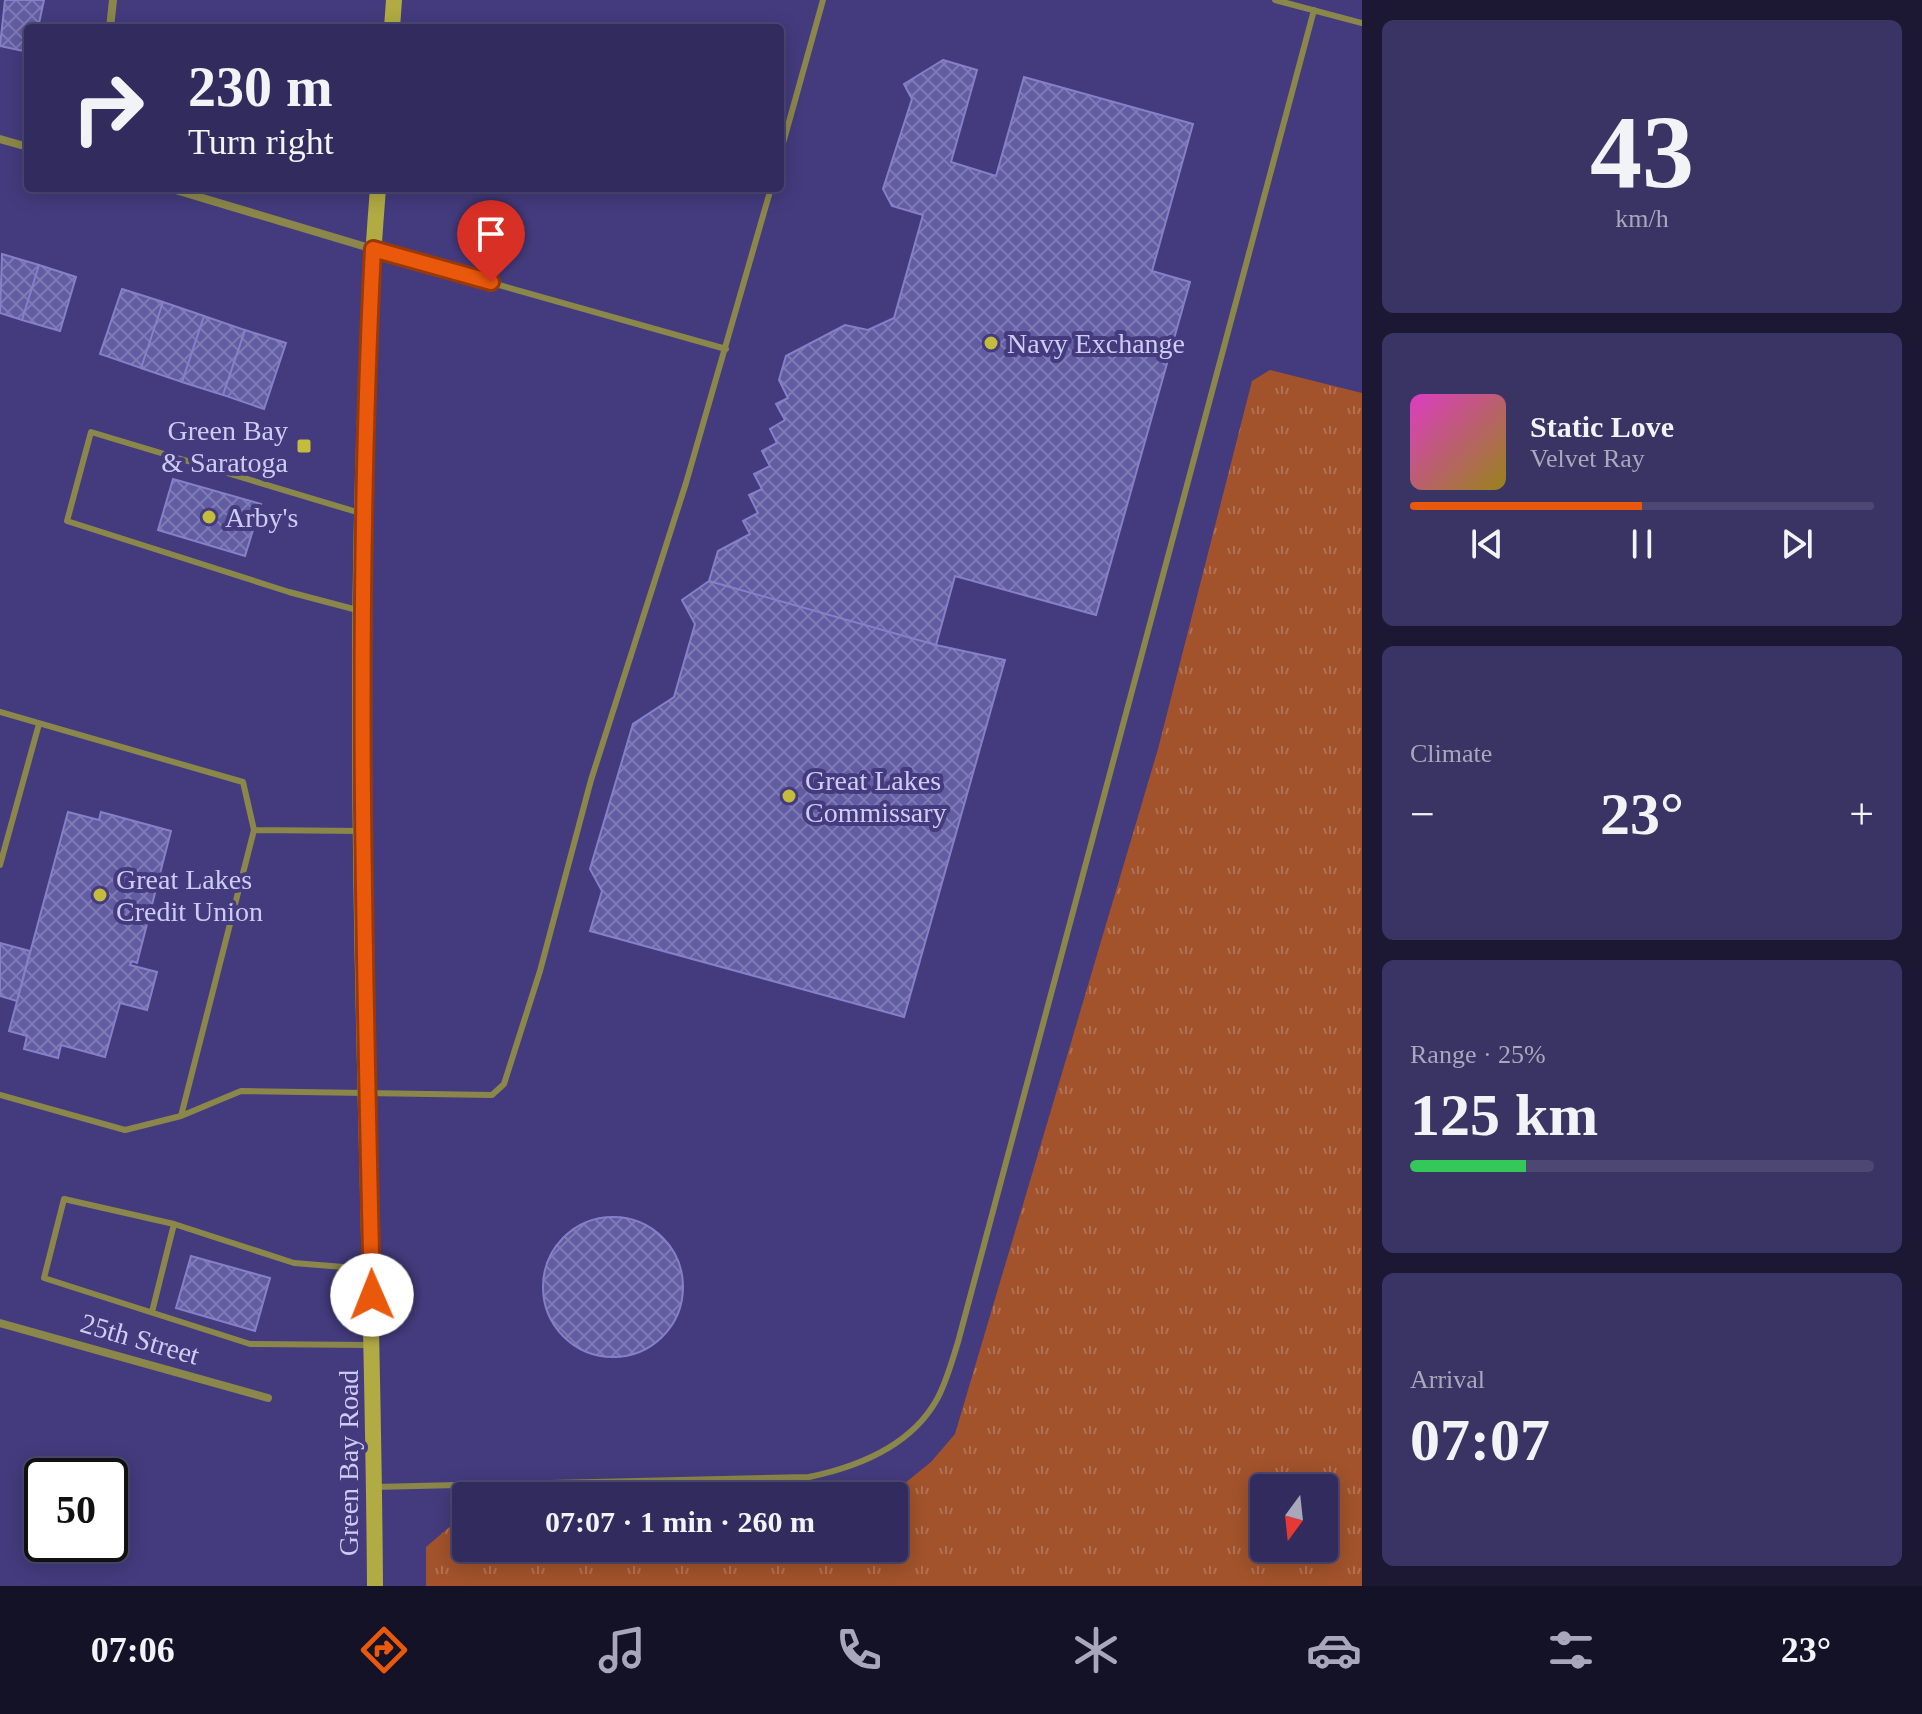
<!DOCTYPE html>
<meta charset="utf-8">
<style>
:root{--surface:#322c5e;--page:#3a3464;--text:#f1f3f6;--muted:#a8a7bc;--line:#4d4873;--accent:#ea580c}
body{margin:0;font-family:Georgia,serif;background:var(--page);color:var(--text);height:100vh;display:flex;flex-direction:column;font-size:30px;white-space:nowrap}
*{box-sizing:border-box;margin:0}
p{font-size:26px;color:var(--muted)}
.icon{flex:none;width:44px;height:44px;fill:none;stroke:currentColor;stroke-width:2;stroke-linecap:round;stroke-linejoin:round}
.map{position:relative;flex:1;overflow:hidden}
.side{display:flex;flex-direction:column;gap:20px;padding:20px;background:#1c1834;width:560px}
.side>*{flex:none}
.guide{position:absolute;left:24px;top:24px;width:760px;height:168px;border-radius:8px;box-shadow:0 4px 20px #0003,0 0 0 2px var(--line);background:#322c5e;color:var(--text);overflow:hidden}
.needle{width:52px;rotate:195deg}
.fabs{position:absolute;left:1250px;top:1474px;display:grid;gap:16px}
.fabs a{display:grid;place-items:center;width:88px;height:88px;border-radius:8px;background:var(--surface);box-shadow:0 4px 20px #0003,0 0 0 2px var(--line);font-size:40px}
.speed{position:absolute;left:24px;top:1458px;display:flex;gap:16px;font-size:40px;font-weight:700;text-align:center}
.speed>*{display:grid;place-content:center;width:104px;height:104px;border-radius:50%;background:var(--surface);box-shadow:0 4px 20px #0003,0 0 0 2px var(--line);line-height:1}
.speed .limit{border:4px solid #111;border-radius:12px;background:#fff;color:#111}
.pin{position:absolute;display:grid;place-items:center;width:68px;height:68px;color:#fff;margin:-82px -34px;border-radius:50% 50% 50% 0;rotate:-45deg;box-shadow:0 0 8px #0007}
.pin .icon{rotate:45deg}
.me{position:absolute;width:88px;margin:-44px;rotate:359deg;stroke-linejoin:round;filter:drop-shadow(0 0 6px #0008)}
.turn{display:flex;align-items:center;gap:28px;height:168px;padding:0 32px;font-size:36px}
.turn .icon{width:104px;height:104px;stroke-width:2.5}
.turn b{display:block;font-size:56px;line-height:68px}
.big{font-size:60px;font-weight:700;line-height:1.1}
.side .widget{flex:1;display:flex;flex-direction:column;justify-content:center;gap:12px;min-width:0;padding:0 28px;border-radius:12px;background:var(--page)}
.side .dial{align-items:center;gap:0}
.dial b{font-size:104px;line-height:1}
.song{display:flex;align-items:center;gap:24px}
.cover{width:96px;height:96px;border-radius:12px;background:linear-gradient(135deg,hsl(310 70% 55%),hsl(50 70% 35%))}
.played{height:8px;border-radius:4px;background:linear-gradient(90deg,var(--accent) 50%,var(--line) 50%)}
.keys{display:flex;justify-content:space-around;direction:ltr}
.heat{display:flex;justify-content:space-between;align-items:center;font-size:44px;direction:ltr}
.charge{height:12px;border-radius:6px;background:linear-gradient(90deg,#34c759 25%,var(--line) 0)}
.trip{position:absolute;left:452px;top:1482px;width:456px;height:80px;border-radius:8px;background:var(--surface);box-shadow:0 4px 20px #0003,0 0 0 2px var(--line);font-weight:700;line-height:80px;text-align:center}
.tab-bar{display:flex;height:128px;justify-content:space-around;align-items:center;background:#141226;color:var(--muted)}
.tab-bar .icon{width:56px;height:56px}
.tab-bar .active{color:var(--accent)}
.tab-bar b{font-size:36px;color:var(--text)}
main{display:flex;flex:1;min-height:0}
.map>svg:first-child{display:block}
.grass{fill:url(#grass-tufts);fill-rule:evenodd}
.building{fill:url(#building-cross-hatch);stroke:#8580ca;stroke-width:2}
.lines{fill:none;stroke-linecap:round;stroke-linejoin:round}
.service{stroke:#8b874a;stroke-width:6}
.minor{stroke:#8b874a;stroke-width:8}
.secondary{stroke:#b1ab43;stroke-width:16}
.route-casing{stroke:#983908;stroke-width:20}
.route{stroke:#ea580c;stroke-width:14}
.poi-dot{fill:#c4bc3d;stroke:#433b7d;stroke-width:3}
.labels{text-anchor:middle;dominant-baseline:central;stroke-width:8;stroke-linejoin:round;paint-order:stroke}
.poi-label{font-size:28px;fill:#cdcdf4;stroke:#433b7d;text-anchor:start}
.street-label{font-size:28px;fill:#cdcdf4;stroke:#433b7d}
</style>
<main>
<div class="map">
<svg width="1362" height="1586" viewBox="0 0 1362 1586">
<defs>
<pattern id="grass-tufts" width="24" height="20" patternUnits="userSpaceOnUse" patternTransform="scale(2)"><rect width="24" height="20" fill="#a2532b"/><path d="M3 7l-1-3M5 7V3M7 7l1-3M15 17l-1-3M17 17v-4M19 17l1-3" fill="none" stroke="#b27255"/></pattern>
<pattern id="building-cross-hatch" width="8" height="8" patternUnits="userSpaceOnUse" patternTransform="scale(2)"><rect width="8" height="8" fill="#625ca2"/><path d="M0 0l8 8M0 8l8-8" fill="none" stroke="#7e7ab4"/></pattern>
</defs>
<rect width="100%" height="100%" fill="#433b7d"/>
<path class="grass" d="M1270 370 1362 393V1586H426V1547L459 1519 466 1518V1548H894V1496H889L931 1462 955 1434 1158 749 1252 381ZM1264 1488H1324V1548H1264Z"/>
<path class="building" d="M5 0H44L38 28H28V52L0 46Z
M943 60 977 70 951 162 996 176 1024 77 1193 124 1152 271 1190 282 1096 615 955 576 936 645 709 581 718 551 750 534 743 521 758 513 749 495 762 489 754 474 770 466 762 451 777 443 770 429 785 420 776 404 788 398 779 380 786 356 845 325 868 330 894 318 923 215 892 206 883 189 912 99 904 84Z
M2 254 39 265 22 320 0 313Z
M39 265 76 277 60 331 22 320Z
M122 289 163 302 141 368 100 354Z
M163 302 204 316 182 382 141 368Z
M204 316 245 330 223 395 182 382Z
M245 330 286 343 264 409 223 395Z
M173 479 261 504 245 556 158 530Z
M709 581 936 645 1005 660 904 1017 590 931 602 891 590 869 633 724 674 697 695 624 682 600Z
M68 812 99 820 101 812 171 831 137 963 132 961 130 965 157 972 147 1010 120 1003 105 1057 61 1045 58 1058 24 1049 27 1036 9 1031Z
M0 943 30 951 17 1001 0 996Z
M543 1287a70 70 0 1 1 140 0a70 70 0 1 1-140 0Z
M191 1256 270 1278 255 1331 176 1308Z"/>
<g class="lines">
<path class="service" d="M1275 0 1362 23
M780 154 823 0
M375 250 726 349
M360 513 91 432 67 521 289 592 361 611
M0 712 243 782 254 830 361 831
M0 865 39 724
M0 1095 125 1130 181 1116 241 1091 492 1095 504 1084 540 971 591 780 686 483 771 188
M181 1116 254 830
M368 1269 294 1263 174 1224 64 1199 44 1278 250 1344 368 1345
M152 1312 174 1224
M374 1487 809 1477C857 1467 910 1446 936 1401 946 1384 952 1361 958 1342L1314 10"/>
<path class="minor" d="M110 28 113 0
M0 139 28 147
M169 188 373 249
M0 1323 268 1398"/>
<path class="secondary" d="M392 28 394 0
M375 1586C372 1121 341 653 378 188"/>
</g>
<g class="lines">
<g class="route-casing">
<path id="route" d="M372 1295C364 946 355 598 373 249L491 282"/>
</g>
<use href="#route" class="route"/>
</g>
<g class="poi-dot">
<circle cx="991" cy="343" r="8"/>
<rect x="296" y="438" width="16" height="16" rx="4"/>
<circle cx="209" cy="517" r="8"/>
<circle cx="789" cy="796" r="8"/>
<circle cx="100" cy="895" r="8"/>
</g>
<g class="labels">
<g class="poi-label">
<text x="1007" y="343">Navy Exchange</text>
<text x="288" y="430" text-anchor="end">Green Bay<tspan x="288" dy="32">&amp; Saratoga</tspan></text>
<text x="225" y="517">Arby's</text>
<text x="805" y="780">Great Lakes<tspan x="805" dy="32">Commissary</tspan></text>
<text x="116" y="879">Great Lakes<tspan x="116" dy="32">Credit Union</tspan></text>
</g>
<g class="street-label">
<text transform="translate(140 1339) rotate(16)">25th Street</text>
<text transform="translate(348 1463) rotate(-90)">Green Bay Road</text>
</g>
</g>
</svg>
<div class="fabs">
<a><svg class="needle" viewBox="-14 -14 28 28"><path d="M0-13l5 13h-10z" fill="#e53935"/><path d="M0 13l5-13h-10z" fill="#a8a7bc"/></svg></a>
</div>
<div class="speed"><div class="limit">50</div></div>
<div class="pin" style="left:491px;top:282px;background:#d93025"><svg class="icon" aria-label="arrive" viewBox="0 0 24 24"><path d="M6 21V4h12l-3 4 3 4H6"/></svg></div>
<svg class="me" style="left:372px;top:1295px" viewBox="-20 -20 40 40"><circle r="19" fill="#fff"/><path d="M0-13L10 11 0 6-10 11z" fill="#ea580c"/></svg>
<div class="trip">07:07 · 1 min · 260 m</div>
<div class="guide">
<div class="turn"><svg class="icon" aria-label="right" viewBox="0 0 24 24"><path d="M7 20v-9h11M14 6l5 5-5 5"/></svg><div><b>230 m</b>Turn right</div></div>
</div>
</div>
<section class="side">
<div class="widget dial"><b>43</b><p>km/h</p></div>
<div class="widget">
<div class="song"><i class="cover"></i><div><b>Static Love</b><p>Velvet Ray</p></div></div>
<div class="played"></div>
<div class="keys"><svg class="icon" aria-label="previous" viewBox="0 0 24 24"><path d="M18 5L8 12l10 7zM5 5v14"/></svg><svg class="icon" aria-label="pause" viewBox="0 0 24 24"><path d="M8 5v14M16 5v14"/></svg><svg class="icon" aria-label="next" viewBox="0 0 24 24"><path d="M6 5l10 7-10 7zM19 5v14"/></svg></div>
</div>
<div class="widget"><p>Climate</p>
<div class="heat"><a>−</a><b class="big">23°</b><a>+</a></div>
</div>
<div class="widget"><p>Range · 25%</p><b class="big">125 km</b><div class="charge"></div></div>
<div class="widget"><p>Arrival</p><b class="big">07:07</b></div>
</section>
</main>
<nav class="tab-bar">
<b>07:06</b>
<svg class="icon active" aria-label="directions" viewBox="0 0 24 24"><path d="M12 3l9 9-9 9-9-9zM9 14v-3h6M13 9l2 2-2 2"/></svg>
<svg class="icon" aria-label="music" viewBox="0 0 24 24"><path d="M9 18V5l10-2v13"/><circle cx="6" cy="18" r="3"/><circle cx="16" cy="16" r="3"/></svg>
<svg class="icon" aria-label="phone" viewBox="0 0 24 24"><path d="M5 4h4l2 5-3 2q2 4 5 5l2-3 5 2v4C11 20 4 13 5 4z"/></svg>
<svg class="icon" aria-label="climate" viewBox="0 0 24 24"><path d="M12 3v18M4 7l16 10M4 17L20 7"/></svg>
<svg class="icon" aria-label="car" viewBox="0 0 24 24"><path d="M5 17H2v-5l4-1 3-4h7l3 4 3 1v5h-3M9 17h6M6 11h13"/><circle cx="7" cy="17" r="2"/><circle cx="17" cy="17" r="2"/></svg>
<svg class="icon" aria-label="filters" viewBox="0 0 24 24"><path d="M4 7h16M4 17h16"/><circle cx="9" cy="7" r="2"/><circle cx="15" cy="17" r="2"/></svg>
<b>23°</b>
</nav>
